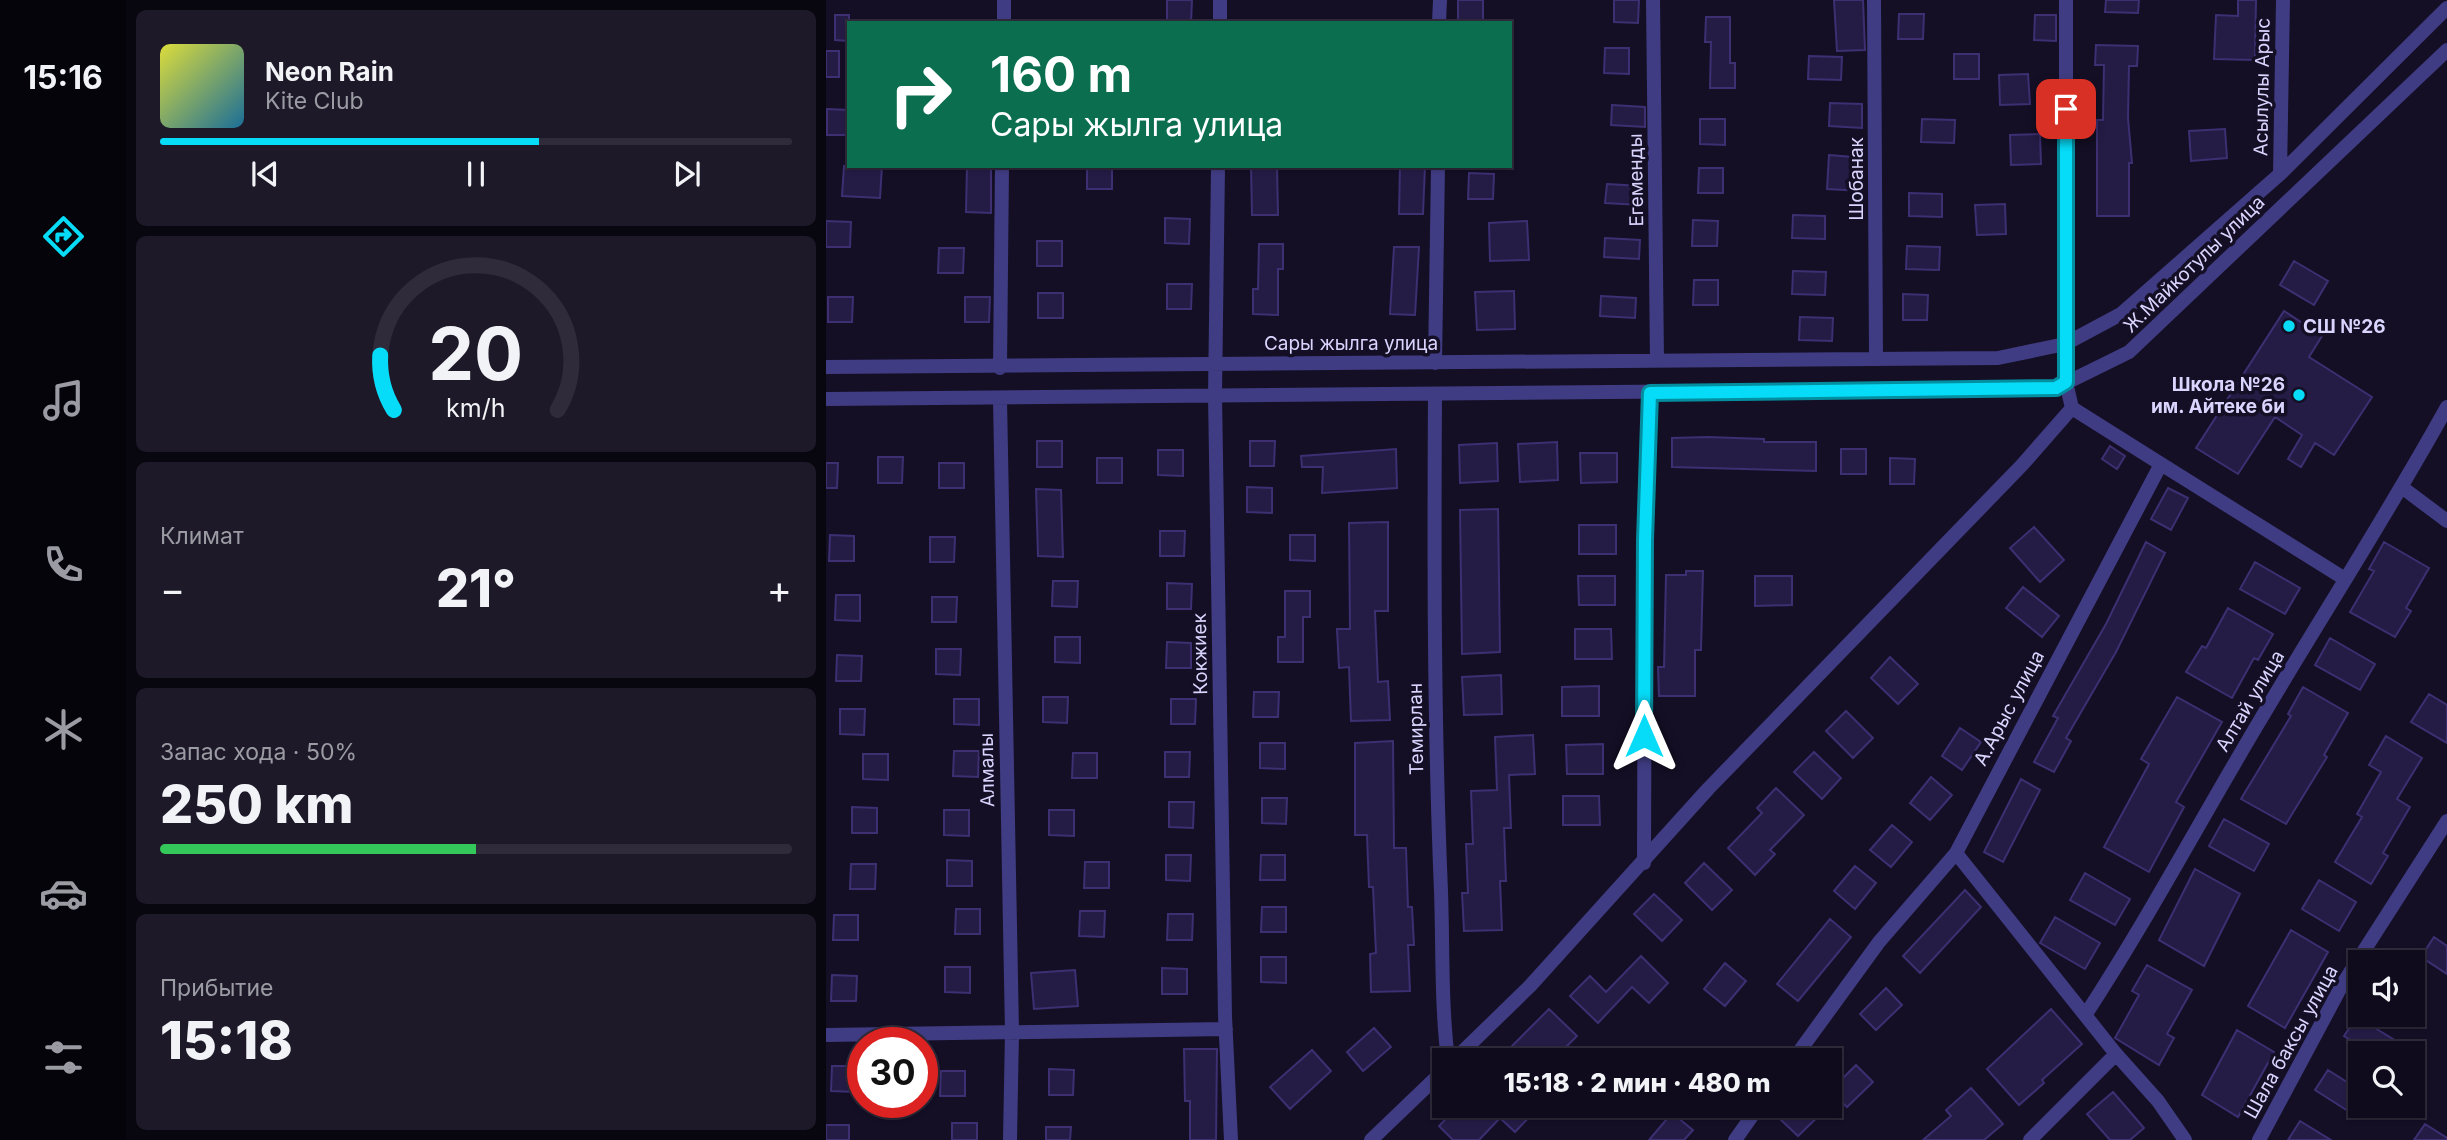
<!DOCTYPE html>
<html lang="ru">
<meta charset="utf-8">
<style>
:root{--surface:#0f0b1c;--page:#1d1929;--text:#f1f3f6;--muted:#9b9ba3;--line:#2f2b3b;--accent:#06dcf8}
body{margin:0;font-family:Inter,sans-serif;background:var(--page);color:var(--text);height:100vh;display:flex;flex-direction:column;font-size:26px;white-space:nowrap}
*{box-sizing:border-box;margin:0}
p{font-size:23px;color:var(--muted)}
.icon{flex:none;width:38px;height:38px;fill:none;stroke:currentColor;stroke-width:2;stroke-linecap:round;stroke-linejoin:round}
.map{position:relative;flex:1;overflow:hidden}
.panel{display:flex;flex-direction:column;gap:10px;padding:10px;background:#08060f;width:700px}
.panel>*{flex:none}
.hud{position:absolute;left:21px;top:21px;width:665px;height:147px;border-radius:0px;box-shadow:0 2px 5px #0004,0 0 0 2px var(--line);background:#0b6e4f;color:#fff;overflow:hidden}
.fabs{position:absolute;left:1522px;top:950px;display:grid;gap:14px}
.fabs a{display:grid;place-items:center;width:77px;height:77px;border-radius:0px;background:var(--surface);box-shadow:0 2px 5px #0004,0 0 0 2px var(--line);font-size:35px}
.speed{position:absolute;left:21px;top:1027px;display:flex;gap:14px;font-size:35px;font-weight:700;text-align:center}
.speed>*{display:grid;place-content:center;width:91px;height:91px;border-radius:50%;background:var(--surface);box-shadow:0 2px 5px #0004,0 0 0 2px var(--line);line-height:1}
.speed .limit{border:10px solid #d22;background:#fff;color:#111}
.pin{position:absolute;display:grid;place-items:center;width:60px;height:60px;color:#fff;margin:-30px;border-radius:14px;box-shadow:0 4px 10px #0006}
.me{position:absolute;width:77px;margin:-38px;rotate:0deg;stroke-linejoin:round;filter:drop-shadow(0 0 5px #0008)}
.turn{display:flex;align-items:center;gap:24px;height:147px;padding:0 28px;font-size:32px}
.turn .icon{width:91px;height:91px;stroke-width:2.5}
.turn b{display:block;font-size:49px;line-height:60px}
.big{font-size:52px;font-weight:800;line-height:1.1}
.panel .card{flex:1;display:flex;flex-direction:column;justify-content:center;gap:10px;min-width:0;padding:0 24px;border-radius:10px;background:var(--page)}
.panel .dial{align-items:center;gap:0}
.dial svg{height:182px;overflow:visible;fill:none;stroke:var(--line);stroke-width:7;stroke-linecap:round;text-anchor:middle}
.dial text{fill:var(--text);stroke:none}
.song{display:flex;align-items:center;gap:21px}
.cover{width:84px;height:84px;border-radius:10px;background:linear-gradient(135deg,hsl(60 70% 55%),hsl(200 70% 35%))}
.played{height:7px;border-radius:4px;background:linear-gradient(90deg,var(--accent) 60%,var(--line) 60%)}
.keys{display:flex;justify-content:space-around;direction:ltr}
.heat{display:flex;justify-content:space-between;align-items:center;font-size:38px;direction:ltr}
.charge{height:10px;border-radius:5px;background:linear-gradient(90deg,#34c759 50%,var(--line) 0)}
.trip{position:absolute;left:606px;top:1048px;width:410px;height:70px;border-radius:0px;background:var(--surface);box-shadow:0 2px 5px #0004,0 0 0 2px var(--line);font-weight:800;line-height:70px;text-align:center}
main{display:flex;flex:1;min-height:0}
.dock{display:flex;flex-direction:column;width:126px;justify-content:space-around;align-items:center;background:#06040b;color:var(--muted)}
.dock .icon{width:49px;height:49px}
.dock .active{color:var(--accent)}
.dock b{font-size:32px;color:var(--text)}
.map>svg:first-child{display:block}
.building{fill:#251c46;stroke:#3d2f71;stroke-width:2}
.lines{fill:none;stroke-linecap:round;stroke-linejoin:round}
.minor{stroke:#403c83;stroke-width:14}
.route-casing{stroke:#048fa1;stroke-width:18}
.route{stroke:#06dcf8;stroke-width:12}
.poi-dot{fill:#06dcf8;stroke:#140f25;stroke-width:2.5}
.labels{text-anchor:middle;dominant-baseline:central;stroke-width:7;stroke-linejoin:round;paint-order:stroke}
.street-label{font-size:19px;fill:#dad5fe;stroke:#140f25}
.poi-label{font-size:19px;font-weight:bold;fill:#dad5fe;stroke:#140f25;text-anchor:start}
</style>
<main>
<nav class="dock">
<b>15:16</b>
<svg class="icon active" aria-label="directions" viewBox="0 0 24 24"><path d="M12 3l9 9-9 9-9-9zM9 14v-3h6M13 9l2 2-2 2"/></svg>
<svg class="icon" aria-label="music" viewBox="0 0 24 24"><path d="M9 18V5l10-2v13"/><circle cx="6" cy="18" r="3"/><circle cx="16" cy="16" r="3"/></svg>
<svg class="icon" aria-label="phone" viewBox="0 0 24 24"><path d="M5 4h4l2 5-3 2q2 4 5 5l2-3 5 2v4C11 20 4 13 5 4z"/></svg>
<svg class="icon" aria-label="climate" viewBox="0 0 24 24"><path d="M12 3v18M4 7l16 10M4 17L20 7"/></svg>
<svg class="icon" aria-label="car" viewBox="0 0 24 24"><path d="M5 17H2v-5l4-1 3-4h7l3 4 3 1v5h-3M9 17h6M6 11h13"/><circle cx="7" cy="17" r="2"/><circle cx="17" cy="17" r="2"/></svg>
<svg class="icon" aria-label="filters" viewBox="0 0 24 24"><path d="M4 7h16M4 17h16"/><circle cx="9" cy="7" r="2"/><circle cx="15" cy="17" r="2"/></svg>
</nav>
<section class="panel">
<div class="card">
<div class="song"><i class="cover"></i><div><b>Neon Rain</b><p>Kite Club</p></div></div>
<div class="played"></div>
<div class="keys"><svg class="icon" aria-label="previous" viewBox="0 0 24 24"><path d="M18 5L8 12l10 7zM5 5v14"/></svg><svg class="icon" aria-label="pause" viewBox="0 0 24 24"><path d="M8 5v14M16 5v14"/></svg><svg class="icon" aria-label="next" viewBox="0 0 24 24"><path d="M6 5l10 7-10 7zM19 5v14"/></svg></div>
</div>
<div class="card dial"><svg viewBox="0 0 100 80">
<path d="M14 69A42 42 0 1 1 86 69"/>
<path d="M14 69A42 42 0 0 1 8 45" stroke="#06dcf8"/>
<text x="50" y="56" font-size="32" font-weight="700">20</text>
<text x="50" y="72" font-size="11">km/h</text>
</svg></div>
<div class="card"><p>Климат</p>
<div class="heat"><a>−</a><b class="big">21°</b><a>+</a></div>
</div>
<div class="card"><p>Запас хода · 50%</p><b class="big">250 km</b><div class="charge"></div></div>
<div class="card"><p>Прибытие</p><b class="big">15:18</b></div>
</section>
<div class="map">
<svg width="1621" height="1140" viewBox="0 0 1621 1140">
<rect width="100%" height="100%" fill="#140f25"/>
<path class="building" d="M341 0H366L365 23H341Z
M632 0H657V20H632Z
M788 0H813L812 23 788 22Z
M1008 0H1037L1039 50 1011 51Z
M1280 0H1313L1312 13 1279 12Z
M1412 0H1430L1429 60 1388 59 1390 15 1412 16Z
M1073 14H1098L1097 39H1072Z
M9 15H23V41L9 40Z
M1209 15H1230V41L1208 40Z
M880 17H904V63H909V88H884L885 42H879Z
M1270 45 1312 46 1311 66H1303L1302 118 1306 163H1303V216H1271V120H1277L1278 65H1269Z
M779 48H803V74L778 73Z
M0 51H13V77H0Z
M1128 54H1153V79H1128Z
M983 56 1016 57 1015 80 982 79Z
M1202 74 1204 104 1174 105 1173 75Z
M1004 103 1036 104V128L1003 126Z
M786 105 819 107V127L785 125Z
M1 109 23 110V135H1Z
M874 119H899V145L874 144Z
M1096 119 1129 120 1128 143 1095 142Z
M1399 129 1401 158 1365 161 1363 131Z
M1214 134 1215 164 1185 165 1184 135Z
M1003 155 1039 158 1037 191 1001 189Z
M18 166H56L54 198 16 196Z
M141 166H165V213L140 212Z
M261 166H286V189H261Z
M425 166H451L452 215H426Z
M574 166H599L597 214H573Z
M873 168H897V193H872Z
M643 173 668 174 667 199H642Z
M781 184 815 186 814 205 779 203Z
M1083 193 1116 194V217L1083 216Z
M1179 204 1180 234 1151 235 1149 205Z
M967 215 999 216V239L966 238Z
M339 218 364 219 363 244 339 243Z
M867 220 892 221 891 246H866Z
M0 221 25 222 24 247H0Z
M701 221 703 260 664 261 663 223Z
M779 238 814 240 813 259 778 257Z
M211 241H236V266H211Z
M433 244H457V269H452V315L427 314V289H432Z
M1081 246 1114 247 1113 270 1080 269Z
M568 247H593L589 315 564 314Z
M113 248H138L137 273H112Z
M1468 261 1502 281 1488 305 1454 285Z
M967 271 1000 272 999 295 966 294Z
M868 280H892V305H867Z
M341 284H366L365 309H341Z
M688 291 689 329 651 330 649 292Z
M212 293H237V318H212Z
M1077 294 1102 295 1101 320H1077Z
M775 296 810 298 809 318 774 316Z
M2 297H27L26 322H2Z
M139 297H164L163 322H139Z
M1458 311 1496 336 1483 357 1546 397 1508 455 1489 443 1475 467 1462 459 1476 435 1449 417 1412 474 1370 448Z
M974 317 1007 318 1006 341 973 340Z
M882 437 938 439V442H990V471L846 467V438Z
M211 441H236V467H211Z
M424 441H449L448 466H424Z
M731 442 732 480 694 482 692 444Z
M671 443 672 481 634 483 633 445Z
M1284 446 1299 456 1291 469 1276 459Z
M570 449 571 488 496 493 497 467H476L475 456Z
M1015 449H1040V474H1015Z
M332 450H357V476L332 475Z
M754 453H791V482L755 483Z
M52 457H77L76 483H52Z
M271 458H296V483H271Z
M1064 458 1089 459 1088 484H1064Z
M0 463H12L11 488H0Z
M113 463H138V488H113Z
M421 487 446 488V513L421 512Z
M1342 488 1362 498 1345 530 1325 519Z
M210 489 235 490 237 557 212 556Z
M672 509 674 652 636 654 634 510Z
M562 522V611H549L552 682 562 681 564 720 525 721 523 667 513 668 511 629H524L523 523Z
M753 525H790V554H753Z
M1208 527 1238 560 1214 582 1184 548Z
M334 531H359L358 556H334Z
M4 535 28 536V561H3Z
M464 535H489V561L464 560Z
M104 537H129L128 562H104Z
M1320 542 1339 553 1290 652 1240 738 1245 741 1228 772 1208 762 1232 718 1227 716 1280 624Z
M1558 542 1603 568 1580 608 1585 611 1569 637 1524 612 1548 571 1543 569Z
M1429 562 1474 588 1459 614 1414 589Z
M860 571H877L875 650H869V696H833L832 667H838L840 575H860Z
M752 576H789V605H753Z
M929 576H966V605L929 606Z
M227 581H252L251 607 226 606Z
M341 583 366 584 365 609H341Z
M1197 587 1233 616 1216 637 1180 608Z
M459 591H484V617H477V662H452V637H459Z
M10 595H34V621L9 620Z
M106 597H131L130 622H106Z
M1402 608 1447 634 1432 660 1428 658 1406 698 1360 672 1376 646 1380 648Z
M749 629H785L786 659H749Z
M229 637H254V663L229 662Z
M1504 638 1549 664 1534 690 1489 665Z
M341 642 365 643V668H340Z
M110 649H135L134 675 110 674Z
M11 655 36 656 35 681H10Z
M1064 657 1092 684 1072 704 1045 678Z
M675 675 676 714 638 715 636 677Z
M773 686V716H736V687Z
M1477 687 1522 713 1498 755 1501 757 1460 824 1415 799 1465 716 1462 714Z
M428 692H453L452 717H427Z
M1603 694 1621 705V743L1585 722Z
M217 697H242L241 723 217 722Z
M1351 697 1396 722 1350 802 1358 807 1323 872 1278 847 1323 764 1315 759Z
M128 699H153V725L128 724Z
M345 699H370L369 724H345Z
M14 709H39L38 735 14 734Z
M1020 711 1047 738 1027 758 1000 731Z
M1134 728 1155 742 1136 770 1116 756Z
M707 735 709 774 683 775 685 828H678L680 881H674L676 930 638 931 636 893H642L640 844H647L645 791 671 790 669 737Z
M1560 736 1596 758 1571 799 1584 807 1557 853 1562 856 1545 884 1509 862 1536 817 1531 814 1555 772 1543 765Z
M567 741 568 848H580L582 907H586L588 945H582L584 991 545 992 544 954 550 953 547 887H543L541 835H529V743Z
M434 743H459V769L434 768Z
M777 744V774H741L740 745Z
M128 751H153L152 777 127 776Z
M339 752H364L363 777H339Z
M988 752 1015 778 996 799 968 772Z
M247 753H271V778H246Z
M37 754H62V780L37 779Z
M1105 777 1126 795 1104 820 1084 803Z
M1195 779 1214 790 1177 862 1158 852Z
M950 788 978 815 944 850 949 854 929 875 902 848 936 813 931 808Z
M737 796H773L774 825H737Z
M436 798H461L460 824 436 823Z
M343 802H368L367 828 343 827Z
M26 807 51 808V833H26Z
M118 810H143V836L118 835Z
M223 810H248V836L223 835Z
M1398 819 1443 844 1428 871 1383 846Z
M1066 825 1086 842 1065 867 1044 850Z
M340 855H365L364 881 340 880Z
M435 855H459V880H434Z
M121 860 146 861V886H121Z
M259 862H283V888H258Z
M878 863 906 890 886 910 859 883Z
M25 864H50L49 889H24Z
M1029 866 1050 883 1029 909 1008 891Z
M1369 869 1414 894 1378 966 1333 940Z
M1259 873 1304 899 1289 925 1244 900Z
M1493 880 1530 902 1513 931 1476 909Z
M1139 890 1155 907 1094 973 1077 956Z
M828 894 856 920 836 941 808 914Z
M436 907H460V932H435Z
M130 909H154V934H129Z
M254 911H279L278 937 253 936Z
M342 914H367L366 940H341Z
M8 915H32V940H7Z
M1229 917 1274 943 1259 969 1214 943Z
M1004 919 1025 937 972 1001 951 984Z
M1465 930 1502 952 1459 1028 1422 1006Z
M1608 937 1621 946V974L1595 957Z
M815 956 842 983 823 1003 806 987 772 1023 744 996 764 976 780 992Z
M435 957H460V983L435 982Z
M899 963 920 981 899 1006 878 989Z
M1321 965 1366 990 1341 1034 1348 1038 1333 1065 1289 1038 1313 995 1306 991Z
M119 967H144V993L119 992Z
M336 968 361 969V994H336Z
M249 970 252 1006 208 1009 205 973Z
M6 975 31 976 30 1001H5Z
M1060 988 1076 1005 1050 1030 1034 1014Z
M723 1009 751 1036 727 1060H672Z
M1225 1009 1256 1044 1216 1080 1218 1083 1193 1105 1161 1069Z
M1531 1017 1567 1039 1558 1054H1545L1518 1036Z
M548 1028 565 1047 537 1071 521 1052Z
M1411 1030 1448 1052 1412 1117 1376 1095Z
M358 1049H391L390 1140H364V1101H359Z
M486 1050 505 1071 464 1109 444 1087Z
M1030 1065 1047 1082 1021 1107 1004 1091Z
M6 1066H30V1092L5 1091Z
M223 1069 248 1070 247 1095H223Z
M1502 1070 1535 1091V1098L1525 1113 1489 1090Z
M115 1071H139V1096H114Z
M1145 1088 1177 1124 1158 1140H1097L1125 1116 1120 1110Z
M1287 1092 1318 1128 1304 1140H1284L1261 1114Z
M632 1106H702L708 1112 689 1132 674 1118 653 1140H627L613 1126Z
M969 1106H1003L972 1136 955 1120Z
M846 1113 867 1130 858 1140H823Z
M1474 1121 1505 1140H1462Z
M126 1123H151V1140H126Z
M1599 1124 1621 1138V1140H1588Z
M0 1125H23V1140H0Z
M220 1127H245L244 1140H220Z"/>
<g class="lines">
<path class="minor" d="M827 0 831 360
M1048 0 1050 357
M178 23V0
M394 23V0
M613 23 614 0
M392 166 389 395 399 1016 405 1140
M1454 174 1457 0
M609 363 612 166
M0 367 1172 358 1239 344 1295 314 1454 174 1621 8
M174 368 176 166
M609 396C608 561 608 726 615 891 617 948 615 1004 622 1060
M0 399 1230 388 1303 352 1621 50
M174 399 186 1032 184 1140
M1335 464 1519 579
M1577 488 1621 521
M1130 853 1290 1054 1332 1101 1359 1140
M818 863 819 540 824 393
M1260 1014C1322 919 1375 819 1433 722 1495 617 1562 514 1621 407
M0 1035 400 1029
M628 1060 704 986 882 789 1196 465 1246 408
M967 1060 1053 942 1130 853 1335 464 1246 408 1240 382V0
M545 1140 618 1070
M909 1140 933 1106
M1204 1140 1290 1054
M1433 1140 1516 985 1621 821"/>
</g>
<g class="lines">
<g class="route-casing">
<path id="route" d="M818 736 819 540 824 393 1230 388 1240 382V109"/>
</g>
<use href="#route" class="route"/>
</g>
<g class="poi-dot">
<circle cx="1463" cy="326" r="7"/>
<circle cx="1473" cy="395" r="7"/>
</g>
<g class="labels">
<g class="street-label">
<text transform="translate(1436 87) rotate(-89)">Асылулы Арыс</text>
<text transform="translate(1030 179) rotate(-90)">Шобанак</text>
<text transform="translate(810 180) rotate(-91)">Егеменды</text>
<text transform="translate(1368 264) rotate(-44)">Ж.Майкотулы улица</text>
<text x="525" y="343">Сары жылга улица</text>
<text transform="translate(374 654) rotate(-91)">Кокжиек</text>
<text transform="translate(1424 701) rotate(-59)">Алтай улица</text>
<text transform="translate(1183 708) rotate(-62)">А.Арыс улица</text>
<text transform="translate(590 729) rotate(-91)">Темирлан</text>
<text transform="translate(161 770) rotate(-91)">Алмалы</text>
<text transform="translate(1465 1042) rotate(-61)">Шала баксы улица</text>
</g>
<g class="poi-label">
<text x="1477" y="326">СШ №26</text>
<text x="1459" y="384" text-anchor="end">Школа №26<tspan x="1459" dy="22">им. Айтеке би</tspan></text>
</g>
</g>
</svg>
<div class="fabs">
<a><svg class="icon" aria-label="sound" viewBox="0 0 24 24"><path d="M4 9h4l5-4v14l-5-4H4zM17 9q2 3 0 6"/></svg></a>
<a><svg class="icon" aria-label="search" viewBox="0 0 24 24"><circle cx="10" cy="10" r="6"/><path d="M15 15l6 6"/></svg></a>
</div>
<div class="speed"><div class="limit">30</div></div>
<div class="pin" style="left:1240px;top:109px;background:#d93025"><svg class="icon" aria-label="arrive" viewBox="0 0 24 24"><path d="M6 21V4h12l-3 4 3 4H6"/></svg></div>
<svg class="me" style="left:818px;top:736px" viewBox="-20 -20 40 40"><path d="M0-17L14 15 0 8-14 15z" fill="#06dcf8" stroke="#fff" stroke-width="4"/></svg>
<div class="trip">15:18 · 2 мин · 480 m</div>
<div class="hud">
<div class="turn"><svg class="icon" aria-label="right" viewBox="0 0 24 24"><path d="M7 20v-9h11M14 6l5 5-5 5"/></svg><div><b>160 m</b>Сары жылга улица</div></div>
</div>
</div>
</main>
